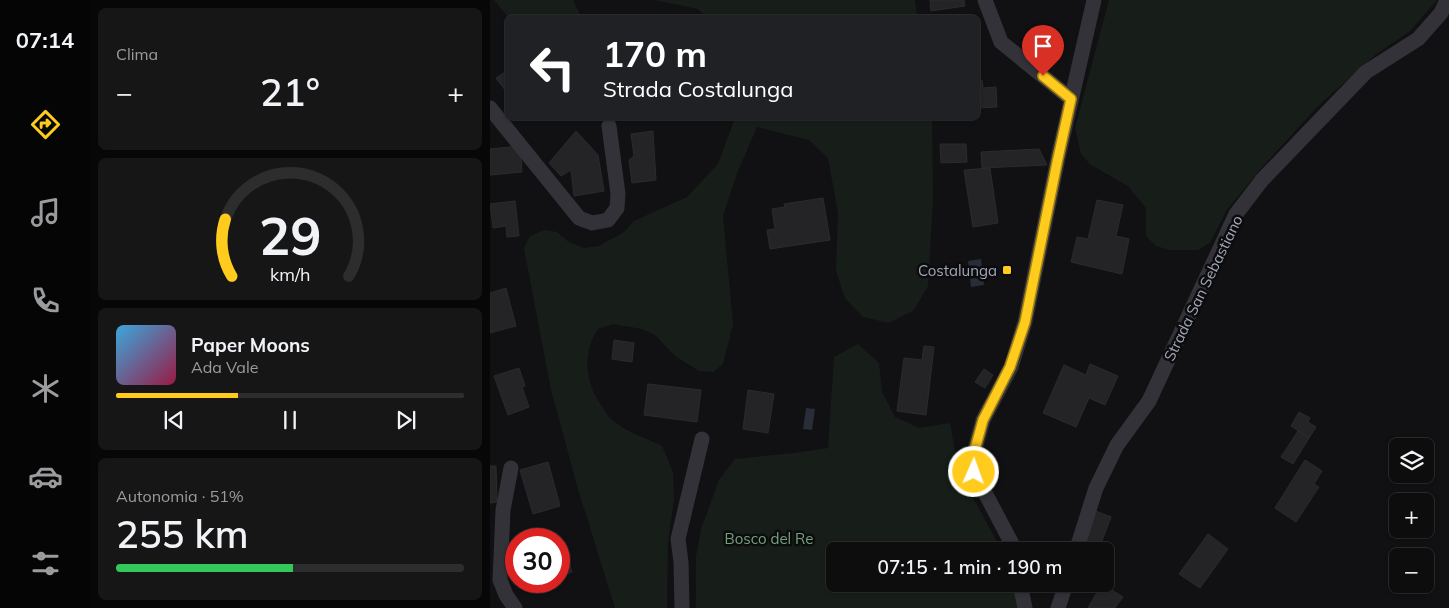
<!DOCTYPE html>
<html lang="it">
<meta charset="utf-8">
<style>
:root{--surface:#0d0d0e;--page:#161617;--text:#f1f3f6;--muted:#9a9c9e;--line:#2d2d2e;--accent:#ffcb1d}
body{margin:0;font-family:Mulish,sans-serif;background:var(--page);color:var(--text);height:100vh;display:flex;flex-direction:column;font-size:19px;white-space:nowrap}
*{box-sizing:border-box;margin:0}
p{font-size:16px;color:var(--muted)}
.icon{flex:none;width:28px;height:28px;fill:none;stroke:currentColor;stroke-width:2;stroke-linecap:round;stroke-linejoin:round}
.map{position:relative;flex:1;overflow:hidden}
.drawer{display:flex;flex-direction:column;gap:8px;padding:8px;background:#070708;width:400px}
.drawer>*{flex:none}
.top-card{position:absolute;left:15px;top:15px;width:475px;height:105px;border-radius:8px;box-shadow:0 1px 4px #0004,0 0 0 1px var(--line);background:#202124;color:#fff;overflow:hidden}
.fabs{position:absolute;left:899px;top:438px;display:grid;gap:10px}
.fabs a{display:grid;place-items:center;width:45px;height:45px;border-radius:8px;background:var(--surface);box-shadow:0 1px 4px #0004,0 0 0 1px var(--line);font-size:25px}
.speed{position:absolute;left:15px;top:528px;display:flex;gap:10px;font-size:25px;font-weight:700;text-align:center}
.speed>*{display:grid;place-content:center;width:65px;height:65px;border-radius:50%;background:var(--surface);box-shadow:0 1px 4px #0004,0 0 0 1px var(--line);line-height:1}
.speed .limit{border:8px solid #d22;background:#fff;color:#111}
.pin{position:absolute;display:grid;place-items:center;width:42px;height:42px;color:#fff;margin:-51px -21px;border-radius:50% 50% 50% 0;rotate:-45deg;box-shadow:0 0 5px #0007}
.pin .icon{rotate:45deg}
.me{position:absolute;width:55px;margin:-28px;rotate:2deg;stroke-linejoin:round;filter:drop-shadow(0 0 4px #0008)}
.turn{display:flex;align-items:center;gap:18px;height:105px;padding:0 15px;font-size:22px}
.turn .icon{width:65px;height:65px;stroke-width:2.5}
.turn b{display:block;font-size:35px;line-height:42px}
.big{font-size:38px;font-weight:600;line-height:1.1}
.drawer .card{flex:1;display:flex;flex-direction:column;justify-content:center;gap:8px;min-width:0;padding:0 18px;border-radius:8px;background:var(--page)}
.drawer .dial{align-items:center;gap:0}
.dial svg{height:130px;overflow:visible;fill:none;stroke:var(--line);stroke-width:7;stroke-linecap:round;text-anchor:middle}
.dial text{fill:var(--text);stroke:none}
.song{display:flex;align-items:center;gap:15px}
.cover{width:60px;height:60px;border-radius:8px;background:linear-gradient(135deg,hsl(200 70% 55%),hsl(340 70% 35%))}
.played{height:5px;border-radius:2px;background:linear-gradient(90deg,var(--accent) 35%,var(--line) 35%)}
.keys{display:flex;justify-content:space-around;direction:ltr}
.heat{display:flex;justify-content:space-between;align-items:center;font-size:28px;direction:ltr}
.charge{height:8px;border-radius:4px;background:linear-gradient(90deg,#34c759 51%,var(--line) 0)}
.trip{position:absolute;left:336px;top:542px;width:288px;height:50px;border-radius:8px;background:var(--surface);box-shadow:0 1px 4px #0004,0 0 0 1px var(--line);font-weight:600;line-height:50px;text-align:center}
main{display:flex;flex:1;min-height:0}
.menu{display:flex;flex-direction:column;width:90px;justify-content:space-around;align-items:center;background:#050506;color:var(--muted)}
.menu .icon{width:35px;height:35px}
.menu .on{color:var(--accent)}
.menu b{font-size:22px;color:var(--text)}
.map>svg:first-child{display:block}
.green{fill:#171e19}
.water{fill:#272e37}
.building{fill:#242427;stroke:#2b2b2f}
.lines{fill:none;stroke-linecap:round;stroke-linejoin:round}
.minor{stroke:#323238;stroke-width:15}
.route-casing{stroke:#a68413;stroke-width:12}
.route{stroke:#ffcb1d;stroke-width:9}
.poi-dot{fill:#ffcb1d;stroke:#0c0c0e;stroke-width:2}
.labels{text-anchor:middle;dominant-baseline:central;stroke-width:5;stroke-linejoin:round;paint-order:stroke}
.poi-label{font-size:15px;fill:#a1a5b5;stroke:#0c0c0e;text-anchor:end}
.street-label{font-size:15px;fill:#a1a5b5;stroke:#0c0c0e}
.park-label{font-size:15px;fill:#76a17d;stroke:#0c0c0e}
</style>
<main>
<nav class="menu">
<b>07:14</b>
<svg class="icon on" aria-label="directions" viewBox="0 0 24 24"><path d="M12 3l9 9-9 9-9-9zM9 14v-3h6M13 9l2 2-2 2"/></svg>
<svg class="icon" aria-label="music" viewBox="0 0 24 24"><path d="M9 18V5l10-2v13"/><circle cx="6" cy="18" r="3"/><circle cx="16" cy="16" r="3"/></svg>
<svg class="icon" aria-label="phone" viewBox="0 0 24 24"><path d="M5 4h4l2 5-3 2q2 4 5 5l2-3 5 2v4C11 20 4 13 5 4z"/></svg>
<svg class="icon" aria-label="climate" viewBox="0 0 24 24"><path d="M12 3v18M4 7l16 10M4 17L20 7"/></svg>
<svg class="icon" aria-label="car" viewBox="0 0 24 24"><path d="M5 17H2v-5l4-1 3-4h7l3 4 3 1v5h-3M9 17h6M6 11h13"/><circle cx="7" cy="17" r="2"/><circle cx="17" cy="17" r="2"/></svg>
<svg class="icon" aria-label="filters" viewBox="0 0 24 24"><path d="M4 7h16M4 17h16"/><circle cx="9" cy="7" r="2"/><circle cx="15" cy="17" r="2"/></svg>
</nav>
<section class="drawer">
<div class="card"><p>Clima</p>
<div class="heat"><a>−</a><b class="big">21°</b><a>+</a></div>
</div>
<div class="card dial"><svg viewBox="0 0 100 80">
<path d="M14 69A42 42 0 1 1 86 69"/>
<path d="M14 69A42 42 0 0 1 10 34" stroke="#ffcb1d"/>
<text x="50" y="56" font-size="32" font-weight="700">29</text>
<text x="50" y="72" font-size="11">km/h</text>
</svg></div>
<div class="card">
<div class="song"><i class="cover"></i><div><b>Paper Moons</b><p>Ada Vale</p></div></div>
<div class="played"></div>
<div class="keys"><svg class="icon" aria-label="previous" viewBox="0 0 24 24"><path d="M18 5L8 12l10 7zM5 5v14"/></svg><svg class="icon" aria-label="pause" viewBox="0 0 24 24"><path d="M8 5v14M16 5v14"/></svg><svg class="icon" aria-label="next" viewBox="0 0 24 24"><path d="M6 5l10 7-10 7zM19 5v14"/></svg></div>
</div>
<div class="card"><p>Autonomia · 51%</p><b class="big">255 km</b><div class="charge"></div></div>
</section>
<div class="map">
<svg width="959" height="608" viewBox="0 0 959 608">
<rect width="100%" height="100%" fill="#111113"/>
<path class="green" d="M4 0H83L91 17H18Z
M165 0H425L427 17H217L208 9Z
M619 0H947L920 31 885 55 829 105 773 166 736 211 720 243 708 250H679L666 246 656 236V208L638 186 601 165 591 154 585 128Z
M245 118H442L443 199 438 286 424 310 399 323 373 317 355 298 346 271 348 213 338 158 319 140 267 127 247 173 233 216 243 324 233 364 223 372 209 371 185 356 165 335 152 329 123 324 108 329C92 353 95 382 111 405 114 409 117 415 120 418 134 431 155 438 172 446L183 472 184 499 178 542 177 608H125L88 489 61 390 34 248 40 236 54 230 67 232 79 242 94 248 109 246 134 232 144 221 197 197 228 164Z
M368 344 389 363 392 392 405 417 429 428 460 423 468 470 512 551H345V584H523L527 608H206V556L211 529 229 480 245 459 304 453 338 448 344 357Z"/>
<path class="water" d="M491 259 494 285 481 287 478 261Z
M316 408 325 409 322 430 313 429Z"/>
<path class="building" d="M440 0H474L475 6 441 11Z
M18 70V94L6 78Z
M488 80H492L493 88 506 87 507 107 488 108Z
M86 131 108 155 114 191 84 196 81 170 71 176 59 163Z
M163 131 166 180 142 183 139 160 144 156 141 134Z
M450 144H476L477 162 451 163Z
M30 146 32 172 0 175V149Z
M549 149 557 165 492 168 491 152Z
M500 168 508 223 483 227 474 170Z
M333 198 340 240 280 249 277 230 285 229 282 209 295 207 294 204Z
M607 200 633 205 626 236 639 239 632 274 581 262 587 237 598 239Z
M25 201 29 236 17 237 16 226 3 228 0 204Z
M16 288 26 326 0 333V293Z
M124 340 144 343 142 362 122 359Z
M434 346 444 347 436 415 407 411 414 358 432 360Z
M600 364 628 376 615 405 599 398 586 427 553 413 574 365 596 375Z
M29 368 35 386 32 387 39 407 18 415 4 376Z
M494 369 503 375 495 388 485 382Z
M158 384 211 390 207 422 154 415Z
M258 390 284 394 278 433 253 429Z
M809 412 820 418 818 422 826 427 819 438 801 426Z
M808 431 819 438 803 464 791 457Z
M815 460 832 471 824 484 829 487 806 522 785 508Z
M58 462 70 506 43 514 30 470Z
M0 466H6L7 502 0 503Z
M603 510 621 517 608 551H588Z
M718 534 738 549 710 588 689 574Z
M72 540 82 572 69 577V541Z
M546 545H561V551H546Z
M39 581H56L40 586Z
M612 584 633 597 625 608H598Z"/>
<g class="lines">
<path class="minor" d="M495 0 511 42 581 99
M0 108 89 218 102 223 118 220 127 208 128 194 119 126
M21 468 13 510 10 580 16 595 25 608
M523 551 521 542 484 472 485 449 493 420 521 367 535 322 568 158 604 0
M586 551 606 488 627 445 659 401 746 214 772 180 876 72 928 39 951 13 957 0
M530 584 535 608
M192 608 191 562 188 539 212 439
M568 608 576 584"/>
</g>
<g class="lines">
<g class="route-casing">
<path id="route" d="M484 472 485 449 493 420 520 367 535 322 568 158 581 99 553 76"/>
</g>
<use href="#route" class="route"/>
</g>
<rect class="poi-dot" x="512" y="265" width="10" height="10" rx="2.5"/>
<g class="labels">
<g class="poi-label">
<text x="507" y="270">Costalunga</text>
</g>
<g class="street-label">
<text transform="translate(713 288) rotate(-64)">Strada San Sebastiano</text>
</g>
<g class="park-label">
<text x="279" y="538">Bosco del Re</text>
</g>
</g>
</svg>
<div class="fabs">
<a><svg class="icon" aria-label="layers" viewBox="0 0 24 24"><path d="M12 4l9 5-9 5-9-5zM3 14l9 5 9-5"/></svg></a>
<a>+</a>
<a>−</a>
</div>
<div class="speed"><div class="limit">30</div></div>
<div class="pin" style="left:553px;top:76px;background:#d93025"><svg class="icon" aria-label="arrive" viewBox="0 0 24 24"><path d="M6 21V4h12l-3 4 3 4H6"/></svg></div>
<svg class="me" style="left:484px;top:472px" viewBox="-20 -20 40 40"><circle r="17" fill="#ffcb1d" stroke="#fff" stroke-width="3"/><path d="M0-11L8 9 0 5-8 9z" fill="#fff"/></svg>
<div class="trip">07:15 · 1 min · 190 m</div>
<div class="top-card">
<div class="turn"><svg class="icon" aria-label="left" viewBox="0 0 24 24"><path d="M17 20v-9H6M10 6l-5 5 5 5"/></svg><div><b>170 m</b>Strada Costalunga</div></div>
</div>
</div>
</main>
